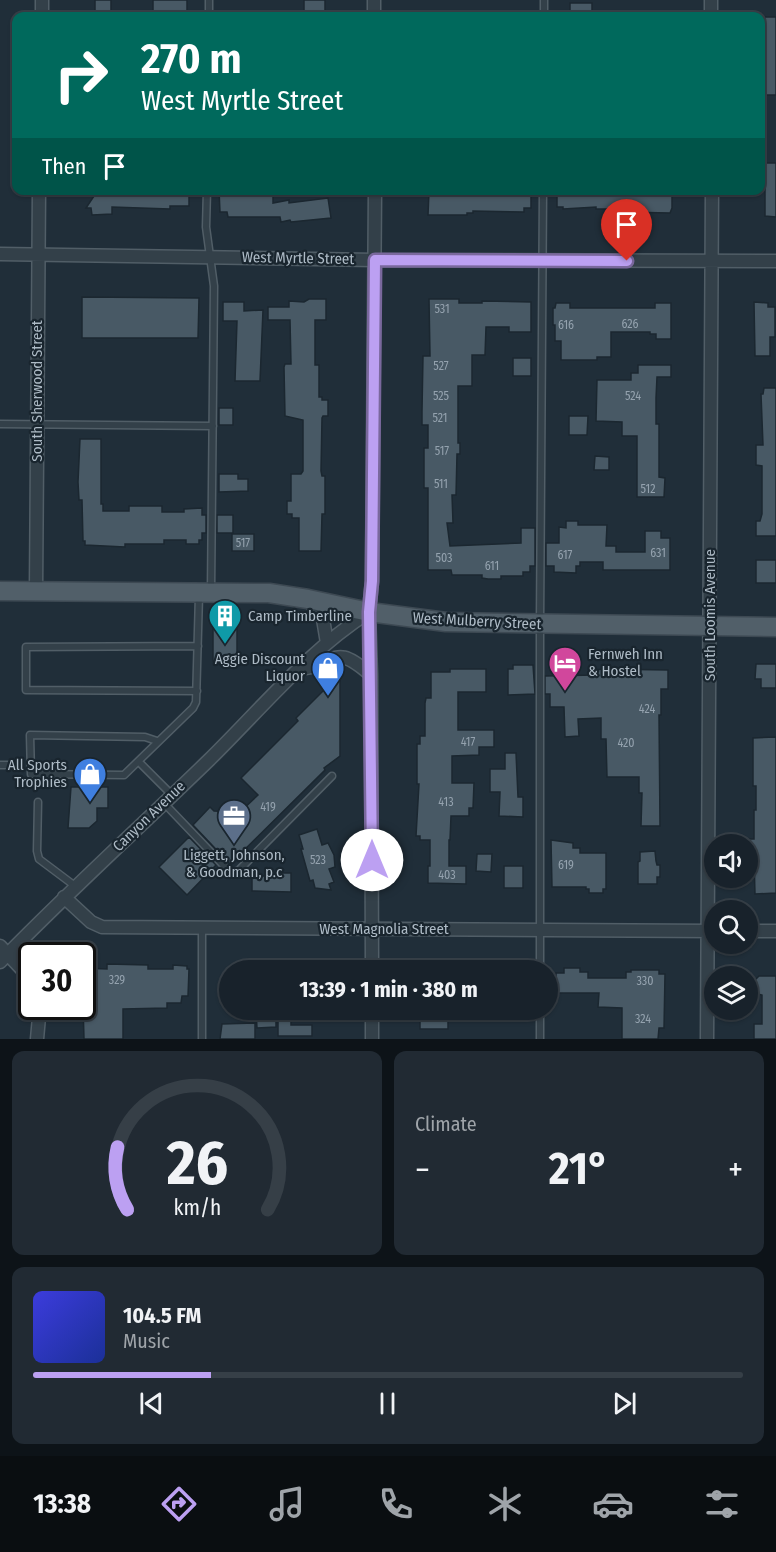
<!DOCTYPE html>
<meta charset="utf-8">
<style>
:root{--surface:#18222b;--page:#212a33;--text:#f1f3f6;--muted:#9fa4a9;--line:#363f47;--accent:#bca0f2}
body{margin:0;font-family:"Fira Sans Condensed",sans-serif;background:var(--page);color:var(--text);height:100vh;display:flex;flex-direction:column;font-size:22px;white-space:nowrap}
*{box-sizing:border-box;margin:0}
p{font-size:20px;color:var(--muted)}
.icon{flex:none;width:33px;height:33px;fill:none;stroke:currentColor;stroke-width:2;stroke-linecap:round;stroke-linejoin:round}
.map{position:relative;height:1039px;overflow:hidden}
.panel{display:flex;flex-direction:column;gap:12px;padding:12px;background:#0d1318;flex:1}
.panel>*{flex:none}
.top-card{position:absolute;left:12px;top:12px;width:753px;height:183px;border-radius:12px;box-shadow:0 2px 4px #0004,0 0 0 2px var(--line);background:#00695c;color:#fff;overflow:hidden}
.controls{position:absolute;left:704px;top:834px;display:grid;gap:12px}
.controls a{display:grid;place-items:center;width:54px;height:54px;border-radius:50%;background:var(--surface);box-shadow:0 2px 4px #0004,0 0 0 2px var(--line);font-size:30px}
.speed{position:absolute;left:18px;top:942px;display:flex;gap:12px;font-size:30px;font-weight:700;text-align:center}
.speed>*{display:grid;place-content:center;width:78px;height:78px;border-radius:50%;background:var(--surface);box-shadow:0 2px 4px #0004,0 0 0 2px var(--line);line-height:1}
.speed .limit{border:3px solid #111;border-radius:9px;background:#fff;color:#111}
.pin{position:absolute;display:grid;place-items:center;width:51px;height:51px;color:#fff;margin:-62px -26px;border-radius:50% 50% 50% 0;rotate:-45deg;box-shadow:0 0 6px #0007}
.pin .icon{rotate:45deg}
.me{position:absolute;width:66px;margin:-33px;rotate:0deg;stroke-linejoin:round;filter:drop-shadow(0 0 4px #0008)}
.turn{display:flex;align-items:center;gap:21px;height:126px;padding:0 30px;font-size:27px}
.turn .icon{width:78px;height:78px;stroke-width:2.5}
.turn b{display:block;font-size:42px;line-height:51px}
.then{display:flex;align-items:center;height:57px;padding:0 30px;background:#0003;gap:12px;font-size:22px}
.big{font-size:45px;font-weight:700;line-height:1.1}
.panel .card{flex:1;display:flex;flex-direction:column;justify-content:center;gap:9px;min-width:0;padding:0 21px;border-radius:12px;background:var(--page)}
.panel .dial{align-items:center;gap:0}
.dial svg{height:156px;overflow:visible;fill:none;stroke:var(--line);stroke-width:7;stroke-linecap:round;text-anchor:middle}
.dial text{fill:var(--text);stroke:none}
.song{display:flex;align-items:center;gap:18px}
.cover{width:72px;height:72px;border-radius:9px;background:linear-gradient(135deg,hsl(240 70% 55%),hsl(230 70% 35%))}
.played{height:6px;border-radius:3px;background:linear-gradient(90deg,var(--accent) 25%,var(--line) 25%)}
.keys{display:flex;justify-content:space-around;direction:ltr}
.heat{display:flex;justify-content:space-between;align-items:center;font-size:33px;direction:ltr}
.panel .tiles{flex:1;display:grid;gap:12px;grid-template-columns:1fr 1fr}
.card:last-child{grid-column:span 2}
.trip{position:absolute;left:219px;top:960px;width:339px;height:60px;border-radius:30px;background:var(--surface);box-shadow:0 2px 4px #0004,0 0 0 2px var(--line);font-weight:700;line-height:60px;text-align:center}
.menu{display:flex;height:96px;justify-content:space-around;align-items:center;background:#0a0e11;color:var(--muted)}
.menu .icon{width:42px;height:42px}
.menu .current{color:var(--accent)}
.menu b{font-size:27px;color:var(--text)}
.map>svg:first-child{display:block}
.building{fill:#485965;stroke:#1b2730;stroke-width:1.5}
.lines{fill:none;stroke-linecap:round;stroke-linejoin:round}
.service-casing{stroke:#515e67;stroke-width:9}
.minor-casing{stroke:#515e67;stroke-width:15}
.primary-casing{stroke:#3d4953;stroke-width:21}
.service{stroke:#334049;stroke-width:6}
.minor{stroke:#334049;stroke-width:12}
.primary{stroke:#515f69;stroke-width:18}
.route-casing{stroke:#7a689d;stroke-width:15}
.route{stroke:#bca0f2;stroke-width:10}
.labels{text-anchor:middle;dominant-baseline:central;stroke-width:4.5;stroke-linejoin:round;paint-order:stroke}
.number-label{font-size:12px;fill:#94a2ae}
.street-label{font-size:15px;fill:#aebbc6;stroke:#19252e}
.poi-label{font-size:15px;fill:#aebbc6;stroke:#19252e;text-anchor:start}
</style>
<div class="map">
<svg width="776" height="1039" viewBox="0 0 776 1039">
<rect width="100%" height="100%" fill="#202e39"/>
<path class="building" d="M95 0H111V16H95Z
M153 0H187V16H153Z
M304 0H325V12H322V16H304Z
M570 3H592V16H570Z
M765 17H776V95H765V67L764 61H760V47H765Z
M765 163H776V217L765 216Z
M98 190 189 192V206H170V209L112 207V214L92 215 91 208H86Z
M219 190H273V203L289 200V203L328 198 331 218 291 222 290 220 281 222 280 217H228L227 212H220Z
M531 190V208H524V212L473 211V213H467V215H428L429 191Z
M557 190H672V208L670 213 622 212V209H596V207L563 209V207H557Z
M82 297 199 298 198 338H82Z
M309 299H326V320H315V365H319V397H322V400H328V416H323L322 418 321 471 322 476H325V514H322L321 551H299V518H292V514H287V501H291V474H301L303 471V420L285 416 284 367 285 364H291L290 320H268V307H289V301L304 302Z
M429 299H459V303H482V301L531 302V332H509V327H486L485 355H472V386H458V443H460V454H457L456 495H452L453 523H447L450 546 521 543V528H535V566H530V572H523V576H501V579H488L482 578V575H452L451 570H428V488H424V448H428V425H422V411L423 356H430Z
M223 302H244V311L263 310 260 381H235L237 321H223Z
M754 302 768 303V307H775V337H770V356H755Z
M556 303H570V308H655V303H671V339H656V334H650V332H611V357H597V360H561V341H555V325H553V308H555Z
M513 358H531V376H513Z
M638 365H671V377H657L656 398V424H659V477L665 478 664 497H637V436H622V422L596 421 597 380H631V373H638Z
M764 388H776V536H756V521H760L762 514V466L756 465V445H763L761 394H763Z
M219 408H233V425H219Z
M569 416H588L587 435H569Z
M80 439H101V504H103V511H129V506H162V512H184V509L202 508V515H206V533H202V540H199V544H186V540H164V544H125V547L85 545V541H83L82 500H79L78 482Z
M595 456 609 457V470H594Z
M219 474H238V479H248V491L219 492Z
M217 515H233V533H217Z
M566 521H578V525H607L606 546H616V552H645V531H661V538H670V570H603V562H580V566H576V573L554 572V566H546V543H559V527L566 528Z
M232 534H254V551H232Z
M756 560H776V583H756Z
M213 629H237V661H213Z
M756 664H776V688H761V679H755Z
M513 665H533L535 694 508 695V669H513Z
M450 669H486V692H458V730H494V747H479V755L452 756V783H474L473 808H469V816H451L450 840H449V866H466V884L428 883V866H430V840H420V836H416L419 784H417V744H420V736H425V703L426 698H431V672H450Z
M603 669 668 670V689H661V715H659L660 826H641L642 793H639V777H607L606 739H601V718L578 719 579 736 565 737 564 707H550V694H545V676L595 675V670Z
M340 674V756L324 768 325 770 230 864 193 825 210 807 214 811 240 812 258 795 241 778 298 721 296 718Z
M776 737V893L755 894 754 858H749V839H754V810H756V786H753V738Z
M505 753H516L518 797H523V817L499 816 500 792H490V769H505Z
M71 787H108V808H97V821L89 828H68Z
M317 829 322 845 328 843 334 855 335 867 329 869 334 882 329 884 331 890 315 888 313 880 310 881 301 849H303L299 835Z
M189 837 216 865 187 895 159 867Z
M551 840 573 843V848H580V853H606V889H603V893H589V889H586V887H552Z
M655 851 656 861 657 865H660V877H657V884H638V862L640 861V852Z
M477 854H492L491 872 476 871Z
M504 866H523V888H504Z
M269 873H291V892L252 891V876H269Z
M107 964 148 965V969H173V965L187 966V969H189L188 996H182L181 1003H167V1008L123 1009V1039H84L82 968 107 969Z
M564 968H580V972H588V978H626V972H631V970H659V974H665L664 1028H659L658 1039H622V1008L598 1007 599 993H557V991H551V977H556V973H564Z
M759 976H776V1039H754V1024H762V995L754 993 755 980Z
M256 1010H271V1015H276V1027L257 1028Z
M420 1010 448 1012V1029H420Z
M278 1021H291V1025H312V1036H278Z
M255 1023V1039H220L222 1024Z"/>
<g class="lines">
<g class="service-casing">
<path id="service" d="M209 16V0
M544 16V0
M207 190 206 227 214 286 211 591
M0 424 213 426
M197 691 26 690V647L198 646
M157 741 145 737 30 735 31 774 124 775 193 708 196 702 199 595
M139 762 171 794
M0 765H9
M38 802 37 851 39 859 75 886
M163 802 226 868 233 873 239 870 332 776
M540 970V624L543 190
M202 1039V927
M540 1039V1010"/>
</g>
<g class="minor-casing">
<path id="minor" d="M374 0V16
M711 0V16
M42 16V0
M0 254 375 260 776 261
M36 591 39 190
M308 599 323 619 327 643
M298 669C339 667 331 640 371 675
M64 897 91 922 102 927 714 931
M747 931H776
M0 946 32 980
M0 962C68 892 140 827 209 760 261 709 308 651 369 612
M372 970 371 675 369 612 372 581 375 190
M37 1039 40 1006
M372 1039V1010
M707 1039 712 190"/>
</g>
<g class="primary-casing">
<path id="primary" d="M0 591 269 593 308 599 369 612 446 622 776 627"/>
</g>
<use href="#service" class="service"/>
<use href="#minor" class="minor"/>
<use href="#primary" class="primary"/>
</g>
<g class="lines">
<g class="route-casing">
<path id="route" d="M372 860 369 612 372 581 375 260 627 261"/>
</g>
<use href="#route" class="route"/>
</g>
<defs>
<g id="building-pin" transform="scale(1.725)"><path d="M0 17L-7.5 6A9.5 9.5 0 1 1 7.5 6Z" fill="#0f9aa8" stroke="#19252e"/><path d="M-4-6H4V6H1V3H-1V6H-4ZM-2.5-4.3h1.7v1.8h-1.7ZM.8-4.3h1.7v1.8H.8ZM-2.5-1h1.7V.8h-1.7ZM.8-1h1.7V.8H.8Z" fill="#fff"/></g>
<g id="hotel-pin" transform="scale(1.725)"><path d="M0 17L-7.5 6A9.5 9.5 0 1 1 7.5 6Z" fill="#d1479c" stroke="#19252e"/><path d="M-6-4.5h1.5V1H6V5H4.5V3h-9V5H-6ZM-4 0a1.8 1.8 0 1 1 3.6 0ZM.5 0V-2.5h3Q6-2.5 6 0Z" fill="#fff"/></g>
<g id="shop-pin" transform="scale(1.725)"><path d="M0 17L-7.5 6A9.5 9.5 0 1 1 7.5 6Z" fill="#3f7fe0" stroke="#19252e"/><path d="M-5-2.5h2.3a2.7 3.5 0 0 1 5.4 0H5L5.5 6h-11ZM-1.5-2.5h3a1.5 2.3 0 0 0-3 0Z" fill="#fff"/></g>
<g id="office-pin" transform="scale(1.725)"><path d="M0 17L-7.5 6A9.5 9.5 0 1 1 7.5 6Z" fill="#5c6f8a" stroke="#19252e"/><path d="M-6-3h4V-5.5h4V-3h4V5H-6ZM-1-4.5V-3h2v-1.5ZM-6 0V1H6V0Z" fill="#fff"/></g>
</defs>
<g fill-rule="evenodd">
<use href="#building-pin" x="225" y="616"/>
<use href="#hotel-pin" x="565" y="663"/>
<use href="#shop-pin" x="328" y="668"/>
<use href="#shop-pin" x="90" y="774"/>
<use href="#office-pin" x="234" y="816"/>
</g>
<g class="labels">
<g class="number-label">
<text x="442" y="309">531</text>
<text x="630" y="324">626</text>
<text x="566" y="325">616</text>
<text x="441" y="366">527</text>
<text x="441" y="396">525</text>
<text x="633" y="396">524</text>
<text x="440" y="418">521</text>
<text x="442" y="451">517</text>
<text x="441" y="484">511</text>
<text x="648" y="489">512</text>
<text x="243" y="543">517</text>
<text x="658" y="553">631</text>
<text x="565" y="555">617</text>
<text x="444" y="558">503</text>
<text x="492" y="566">611</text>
<text x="647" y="709">424</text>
<text x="468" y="742">417</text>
<text x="626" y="743">420</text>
<text x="446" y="802">413</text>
<text x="268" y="807">419</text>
<text x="318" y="860">523</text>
<text x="566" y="865">619</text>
<text x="447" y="875">403</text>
<text x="117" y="980">329</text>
<text x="645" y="981">330</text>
<text x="643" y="1019">324</text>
</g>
<g class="street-label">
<text transform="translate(298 258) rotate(1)">West Myrtle Street</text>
<text transform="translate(37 391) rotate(-90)">South Sherwood Street</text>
<text transform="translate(710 615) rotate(-90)">South Loomis Avenue</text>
<text transform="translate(477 621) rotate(3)">West Mulberry Street</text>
<text transform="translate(149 816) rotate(-44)">Canyon Avenue</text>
<text x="384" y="929">West Magnolia Street</text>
</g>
<g class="poi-label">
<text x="248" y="616">Camp Timberline</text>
<text x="588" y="654">Fernweh Inn<tspan x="588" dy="17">&amp; Hostel</tspan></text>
<text x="305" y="659" text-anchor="end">Aggie Discount<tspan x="305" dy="17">Liquor</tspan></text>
<text x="67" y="765" text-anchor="end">All Sports<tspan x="67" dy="17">Trophies</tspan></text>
<text x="234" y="855" text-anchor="middle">Liggett, Johnson,<tspan x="234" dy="17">&amp; Goodman, p.c</tspan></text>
</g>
</g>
</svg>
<div class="controls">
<a><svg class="icon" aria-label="sound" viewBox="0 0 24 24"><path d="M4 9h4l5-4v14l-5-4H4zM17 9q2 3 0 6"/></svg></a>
<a><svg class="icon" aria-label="search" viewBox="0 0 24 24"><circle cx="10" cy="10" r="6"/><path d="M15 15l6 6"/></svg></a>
<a><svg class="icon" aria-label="layers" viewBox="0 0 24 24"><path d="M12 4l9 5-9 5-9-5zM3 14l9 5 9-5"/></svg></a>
</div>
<div class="speed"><div class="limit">30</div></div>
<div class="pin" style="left:627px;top:261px;background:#d93025"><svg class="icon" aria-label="arrive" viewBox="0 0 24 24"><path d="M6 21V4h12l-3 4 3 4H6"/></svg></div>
<svg class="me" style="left:372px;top:860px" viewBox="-20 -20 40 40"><circle r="19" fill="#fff"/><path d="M0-13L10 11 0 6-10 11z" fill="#bca0f2"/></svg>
<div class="trip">13:39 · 1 min · 380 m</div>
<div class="top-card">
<div class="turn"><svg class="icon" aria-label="right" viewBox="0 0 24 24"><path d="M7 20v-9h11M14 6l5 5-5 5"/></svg><div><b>270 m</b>West Myrtle Street</div></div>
<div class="then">Then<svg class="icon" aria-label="arrive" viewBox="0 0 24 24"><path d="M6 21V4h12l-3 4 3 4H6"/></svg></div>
</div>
</div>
<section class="panel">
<div class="tiles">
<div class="card dial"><svg viewBox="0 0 100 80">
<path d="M14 69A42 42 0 1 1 86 69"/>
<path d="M14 69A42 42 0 0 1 9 37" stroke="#bca0f2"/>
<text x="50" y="56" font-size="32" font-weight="700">26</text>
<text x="50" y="72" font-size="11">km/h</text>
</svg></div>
<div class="card"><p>Climate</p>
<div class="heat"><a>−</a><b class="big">21°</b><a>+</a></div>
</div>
<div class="card">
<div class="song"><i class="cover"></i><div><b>104.5 FM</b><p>Music</p></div></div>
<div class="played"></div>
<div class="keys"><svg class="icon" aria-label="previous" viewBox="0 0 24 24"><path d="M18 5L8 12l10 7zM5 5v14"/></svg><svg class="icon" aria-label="pause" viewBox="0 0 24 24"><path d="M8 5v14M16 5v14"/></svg><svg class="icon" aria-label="next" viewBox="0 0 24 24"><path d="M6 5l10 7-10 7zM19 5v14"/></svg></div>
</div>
</div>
</section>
<nav class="menu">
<b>13:38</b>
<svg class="icon current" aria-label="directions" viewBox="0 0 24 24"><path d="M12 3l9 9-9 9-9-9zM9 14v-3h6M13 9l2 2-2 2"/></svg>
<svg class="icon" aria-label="music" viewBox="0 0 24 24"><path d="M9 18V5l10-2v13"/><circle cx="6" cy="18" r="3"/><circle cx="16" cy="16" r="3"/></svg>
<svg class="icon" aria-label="phone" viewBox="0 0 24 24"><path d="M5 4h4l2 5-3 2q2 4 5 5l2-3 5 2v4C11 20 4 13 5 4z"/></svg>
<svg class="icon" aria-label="climate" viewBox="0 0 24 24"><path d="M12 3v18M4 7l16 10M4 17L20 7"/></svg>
<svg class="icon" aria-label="car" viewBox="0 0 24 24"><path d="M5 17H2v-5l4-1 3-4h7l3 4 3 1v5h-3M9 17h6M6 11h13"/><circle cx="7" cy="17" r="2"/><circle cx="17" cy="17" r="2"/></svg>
<svg class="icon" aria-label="filters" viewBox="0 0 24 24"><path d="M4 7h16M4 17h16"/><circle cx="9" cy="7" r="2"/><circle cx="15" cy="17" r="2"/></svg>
</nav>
